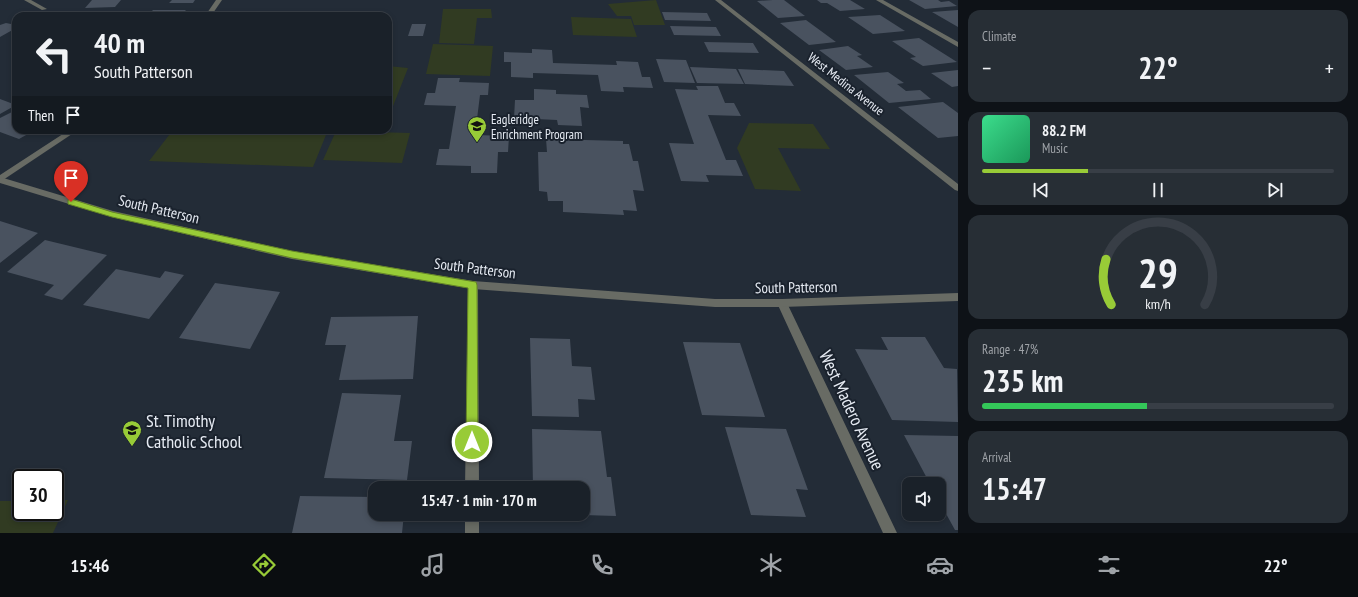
<!DOCTYPE html>
<meta charset="utf-8">
<style>
:root{--surface:#1a2129;--page:#272e35;--text:#f1f3f6;--muted:#9fa3a8;--line:#383e46;--accent:#98cb37}
body{margin:0;font-family:"PT Sans Narrow",sans-serif;background:var(--page);color:var(--text);height:100vh;display:flex;flex-direction:column;font-size:15px;white-space:nowrap}
*{box-sizing:border-box;margin:0}
p{font-size:13px;color:var(--muted)}
.icon{flex:none;width:22px;height:22px;fill:none;stroke:currentColor;stroke-width:2;stroke-linecap:round;stroke-linejoin:round}
.map{position:relative;flex:1;overflow:hidden}
.side{display:flex;flex-direction:column;gap:10px;padding:10px;background:#0e1217;width:400px}
.side>*{flex:none}
.banner{position:absolute;left:12px;top:12px;width:380px;height:122px;border-radius:12px;box-shadow:0 2px 6px #0003,0 0 0 1px var(--line);background:#1a2129;color:var(--text);overflow:hidden}
.buttons{position:absolute;left:902px;top:477px;display:grid;gap:8px}
.buttons a{display:grid;place-items:center;width:44px;height:44px;border-radius:8px;background:var(--surface);box-shadow:0 2px 6px #0003,0 0 0 1px var(--line);font-size:20px}
.speed{position:absolute;left:12px;top:469px;display:flex;gap:8px;font-size:20px;font-weight:700;text-align:center}
.speed>*{display:grid;place-content:center;width:52px;height:52px;border-radius:50%;background:var(--surface);box-shadow:0 2px 6px #0003,0 0 0 1px var(--line);line-height:1}
.speed .limit{border:2px solid #111;border-radius:6px;background:#fff;color:#111}
.pin{position:absolute;display:grid;place-items:center;width:34px;height:34px;color:#fff;margin:-41px -17px;border-radius:50% 50% 50% 0;rotate:-45deg;box-shadow:0 0 4px #0007}
.pin .icon{rotate:45deg}
.me{position:absolute;width:44px;margin:-22px;rotate:0deg;stroke-linejoin:round;filter:drop-shadow(0 0 3px #0008)}
.turn{display:flex;align-items:center;gap:14px;height:84px;padding:0 16px;font-size:18px}
.turn .icon{width:52px;height:52px;stroke-width:2.5}
.turn b{display:block;font-size:28px;line-height:34px}
.then{display:flex;align-items:center;height:38px;padding:0 16px;background:#0003;gap:8px;font-size:15px}
.big{font-size:30px;font-weight:700;line-height:1.1}
.side .card{flex:1;display:flex;flex-direction:column;justify-content:center;gap:6px;min-width:0;padding:0 14px;border-radius:12px;background:var(--page)}
.side .dial{align-items:center;gap:0}
.dial svg{height:104px;overflow:visible;fill:none;stroke:var(--line);stroke-width:7;stroke-linecap:round;text-anchor:middle}
.dial text{fill:var(--text);stroke:none}
.song{display:flex;align-items:center;gap:12px}
.cover{width:48px;height:48px;border-radius:6px;background:linear-gradient(135deg,hsl(150 70% 55%),hsl(150 70% 35%))}
.played{height:4px;border-radius:2px;background:linear-gradient(90deg,var(--accent) 30%,var(--line) 30%)}
.keys{display:flex;justify-content:space-around;direction:ltr}
.heat{display:flex;justify-content:space-between;align-items:center;font-size:22px;direction:ltr}
.charge{height:6px;border-radius:3px;background:linear-gradient(90deg,#34c759 47%,var(--line) 0)}
.trip{position:absolute;left:368px;top:481px;width:222px;height:40px;border-radius:12px;background:var(--surface);box-shadow:0 2px 6px #0003,0 0 0 1px var(--line);font-weight:700;line-height:40px;text-align:center}
.dock{display:flex;height:64px;justify-content:space-around;align-items:center;background:#0a0d10;color:var(--muted)}
.dock .icon{width:28px;height:28px}
.dock .selected{color:var(--accent)}
.dock b{font-size:18px;color:var(--text)}
main{display:flex;flex:1;min-height:0}
.map>svg:first-child{display:block}
.green{fill:#313b22}
.building{fill:#49525f}
.lines{fill:none;stroke-linecap:round;stroke-linejoin:round}
.minor{fill:#686b64;fill-rule:evenodd}
.tertiary{fill:#686b64;fill-rule:evenodd}
.route{fill:#98cb37;stroke:#638424}
.labels{text-anchor:middle;dominant-baseline:central;stroke-width:4;stroke-linejoin:round;paint-order:stroke}
.far-street-label{font-size:13px;fill:#e6ebf3;stroke:#1a222d}
.far-poi-label{font-size:13px;fill:#e6ebf3;stroke:#1a222d;text-anchor:start}
.street-label{font-size:15px;fill:#e6ebf3;stroke:#1a222d}
.near-street-label{font-size:18px;fill:#e6ebf3;stroke:#1a222d}
.near-poi-label{font-size:18px;fill:#e6ebf3;stroke:#1a222d;text-anchor:start}
</style>
<main>
<div class="map">
<svg width="958" height="533" viewBox="0 0 958 533">
<rect width="100%" height="100%" fill="#232c37"/>
<path class="green" d="M656 0 665 25H634L631 16H617L608 4Z
M443 9H491L492 18H477L474 44 439 43Z
M571 17 631 19 637 37 573 35Z
M433 44 493 46 490 76 426 74Z
M388 66 408 68 388 119Z
M749 123 813 124 830 149 778 148 801 191 755 189 737 148Z
M173 130H328L313 167 149 161Z
M336 131 410 133 402 163 323 160Z
M55 500H68L53 533H0V501H21V512H55Z"/>
<path class="building" d="M92 0H121L115 7 85 8Z
M172 0H195L193 3H169Z
M773 0H784L805 16 778 18 757 1Z
M817 0H850L865 9 840 11 827 3H821Z
M909 0H938L941 2 949 1 957 6 925 9Z
M153 10H186L180 16H147Z
M958 10V27L932 12Z
M662 12 707 13 711 21 665 20Z
M880 15 905 31 873 34 848 17Z
M806 20 836 42 809 45 780 23Z
M6 23 16 25V28L0 37V25Z
M412 24H426L423 36H408Z
M670 26 716 27 721 36 674 35Z
M919 38 957 62 923 66 910 58 916 57 892 41Z
M704 42 753 43 759 53 709 52Z
M848 46 862 55 857 56 873 67 846 70 819 50Z
M532 49 552 50 553 63 617 65 616 61 638 62 642 77H650L653 88 623 87 624 92 601 91 598 75 533 73V78L511 77V62H504V52L532 53Z
M656 59 686 60 695 83 664 82Z
M690 67 736 69 744 84 697 83Z
M738 69 784 71 794 86 745 84Z
M958 70V86L952 87 931 73Z
M888 72 904 83 897 84 906 91 920 90 931 99 889 103 854 75Z
M438 78H460L459 82 489 83 488 95H480L475 135 509 136 508 152H498L497 173H471V166L436 165 439 149H449L456 106 424 105 427 93H435Z
M696 86H718L725 103H734L741 116 708 115 726 160H736L743 176 706 175 709 182 681 181 669 143 694 144 675 89 698 90Z
M534 89 556 90V94L587 95 589 108 580 107 582 126 558 125 557 120 514 118 515 100H534Z
M0 99 16 105 0 114Z
M943 102 958 113V136L938 138 898 107Z
M16 110V130H35L19 139 0 132V118Z
M546 139 623 141V144H629L633 161H638L644 191 633 190 637 211 623 210 624 215 563 212V201H548L547 192 539 191 538 152H547Z
M0 221 38 233 0 263Z
M45 240 107 255 62 300 44 295 54 285 7 272Z
M116 269 160 278 165 271 184 275 149 319 83 305Z
M215 283 280 292 250 349 179 338Z
M418 316 413 379 339 380 346 345H325L331 317Z
M881 337H925L944 368 957 369 958 422 892 420 855 349 888 350Z
M530 338 570 339 572 366 591 367 595 400 578 399 579 417 532 416Z
M683 342 740 343 765 417 702 415Z
M342 393 401 395 394 441H412L407 480 324 478Z
M725 427 786 429 808 490 796 489 806 517 751 515Z
M532 429 601 431 607 477H611L616 516 583 515V488H533Z
M904 435 958 436V530H955L939 501V484H930Z
M300 496 375 497V514H404L402 533H292Z"/>
<g class="lines">
<path class="minor" d="M24 0H31L47 9 42 10Z
M216 0H222L211 16H205Z
M715 0H721L958 184V191L955 190Z
M876 0H883L958 42V47Z
M69 130H78L0 182V175Z
M473 281 477 282 478 285 479 488H465L468 285 469 282Z
M782 299 786 300 787 303 897 533H883L777 303 778 300Z
M465 514H479V533H465Z"/>
<path class="tertiary" d="M0 177 113 211 292 251 473 281 715 299H782L958 293V301L782 307H715L473 289 292 259 112 217 0 183Z"/>
</g>
<path class="route" d="M71 199 112 212 292 251 476 282 477 285 478 442 476 446 472 448 468 446 466 442 468 288 292 258 112 217 68 204V200Z"/>
<defs>
<g id="school-pin" transform="scale(1)"><path d="M0 17L-7.5 6A9.5 9.5 0 1 1 7.5 6Z" fill="#98cb37" stroke="#1a222d"/><path d="M0-5L7-2L0 1L-7-2ZM-4 1L0 2.5L4 1V4Q0 6-4 4Z" fill="#111"/></g>
</defs>
<g fill-rule="evenodd">
<use href="#school-pin" x="477" y="126"/>
<use href="#school-pin" x="132" y="430"/>
</g>
<g class="labels">
<g class="far-street-label">
<text transform="translate(846 84) rotate(38)">West Medina Avenue</text>
</g>
<g class="far-poi-label">
<text x="491" y="119">Eagleridge<tspan x="491" dy="15">Enrichment Program</tspan></text>
</g>
<g class="street-label">
<text transform="translate(159 209) rotate(13)">South Patterson</text>
<text transform="translate(475 268) rotate(7)">South Patterson</text>
<text transform="translate(796 287) rotate(-1)">South Patterson</text>
</g>
<g class="near-street-label">
<text transform="translate(852 410) rotate(65)">West Madero Avenue</text>
</g>
<g class="near-poi-label">
<text x="146" y="420">St. Timothy<tspan x="146" dy="21">Catholic School</tspan></text>
</g>
</g>
</svg>
<div class="buttons">
<a><svg class="icon" aria-label="sound" viewBox="0 0 24 24"><path d="M4 9h4l5-4v14l-5-4H4zM17 9q2 3 0 6"/></svg></a>
</div>
<div class="speed"><div class="limit">30</div></div>
<div class="pin" style="left:71px;top:202px;background:#d93025"><svg class="icon" aria-label="arrive" viewBox="0 0 24 24"><path d="M6 21V4h12l-3 4 3 4H6"/></svg></div>
<svg class="me" style="left:472px;top:442px" viewBox="-20 -20 40 40"><circle r="17" fill="#98cb37" stroke="#fff" stroke-width="3"/><path d="M0-11L8 9 0 5-8 9z" fill="#fff"/></svg>
<div class="trip">15:47 · 1 min · 170 m</div>
<div class="banner">
<div class="turn"><svg class="icon" aria-label="left" viewBox="0 0 24 24"><path d="M17 20v-9H6M10 6l-5 5 5 5"/></svg><div><b>40 m</b>South Patterson</div></div>
<div class="then">Then<svg class="icon" aria-label="arrive" viewBox="0 0 24 24"><path d="M6 21V4h12l-3 4 3 4H6"/></svg></div>
</div>
</div>
<section class="side">
<div class="card"><p>Climate</p>
<div class="heat"><a>−</a><b class="big">22°</b><a>+</a></div>
</div>
<div class="card">
<div class="song"><i class="cover"></i><div><b>88.2 FM</b><p>Music</p></div></div>
<div class="played"></div>
<div class="keys"><svg class="icon" aria-label="previous" viewBox="0 0 24 24"><path d="M18 5L8 12l10 7zM5 5v14"/></svg><svg class="icon" aria-label="pause" viewBox="0 0 24 24"><path d="M8 5v14M16 5v14"/></svg><svg class="icon" aria-label="next" viewBox="0 0 24 24"><path d="M6 5l10 7-10 7zM19 5v14"/></svg></div>
</div>
<div class="card dial"><svg viewBox="0 0 100 80">
<path d="M14 69A42 42 0 1 1 86 69"/>
<path d="M14 69A42 42 0 0 1 10 34" stroke="#98cb37"/>
<text x="50" y="56" font-size="32" font-weight="700">29</text>
<text x="50" y="72" font-size="11">km/h</text>
</svg></div>
<div class="card"><p>Range · 47%</p><b class="big">235 km</b><div class="charge"></div></div>
<div class="card"><p>Arrival</p><b class="big">15:47</b></div>
</section>
</main>
<nav class="dock">
<b>15:46</b>
<svg class="icon selected" aria-label="directions" viewBox="0 0 24 24"><path d="M12 3l9 9-9 9-9-9zM9 14v-3h6M13 9l2 2-2 2"/></svg>
<svg class="icon" aria-label="music" viewBox="0 0 24 24"><path d="M9 18V5l10-2v13"/><circle cx="6" cy="18" r="3"/><circle cx="16" cy="16" r="3"/></svg>
<svg class="icon" aria-label="phone" viewBox="0 0 24 24"><path d="M5 4h4l2 5-3 2q2 4 5 5l2-3 5 2v4C11 20 4 13 5 4z"/></svg>
<svg class="icon" aria-label="climate" viewBox="0 0 24 24"><path d="M12 3v18M4 7l16 10M4 17L20 7"/></svg>
<svg class="icon" aria-label="car" viewBox="0 0 24 24"><path d="M5 17H2v-5l4-1 3-4h7l3 4 3 1v5h-3M9 17h6M6 11h13"/><circle cx="7" cy="17" r="2"/><circle cx="17" cy="17" r="2"/></svg>
<svg class="icon" aria-label="filters" viewBox="0 0 24 24"><path d="M4 7h16M4 17h16"/><circle cx="9" cy="7" r="2"/><circle cx="15" cy="17" r="2"/></svg>
<b>22°</b>
</nav>
